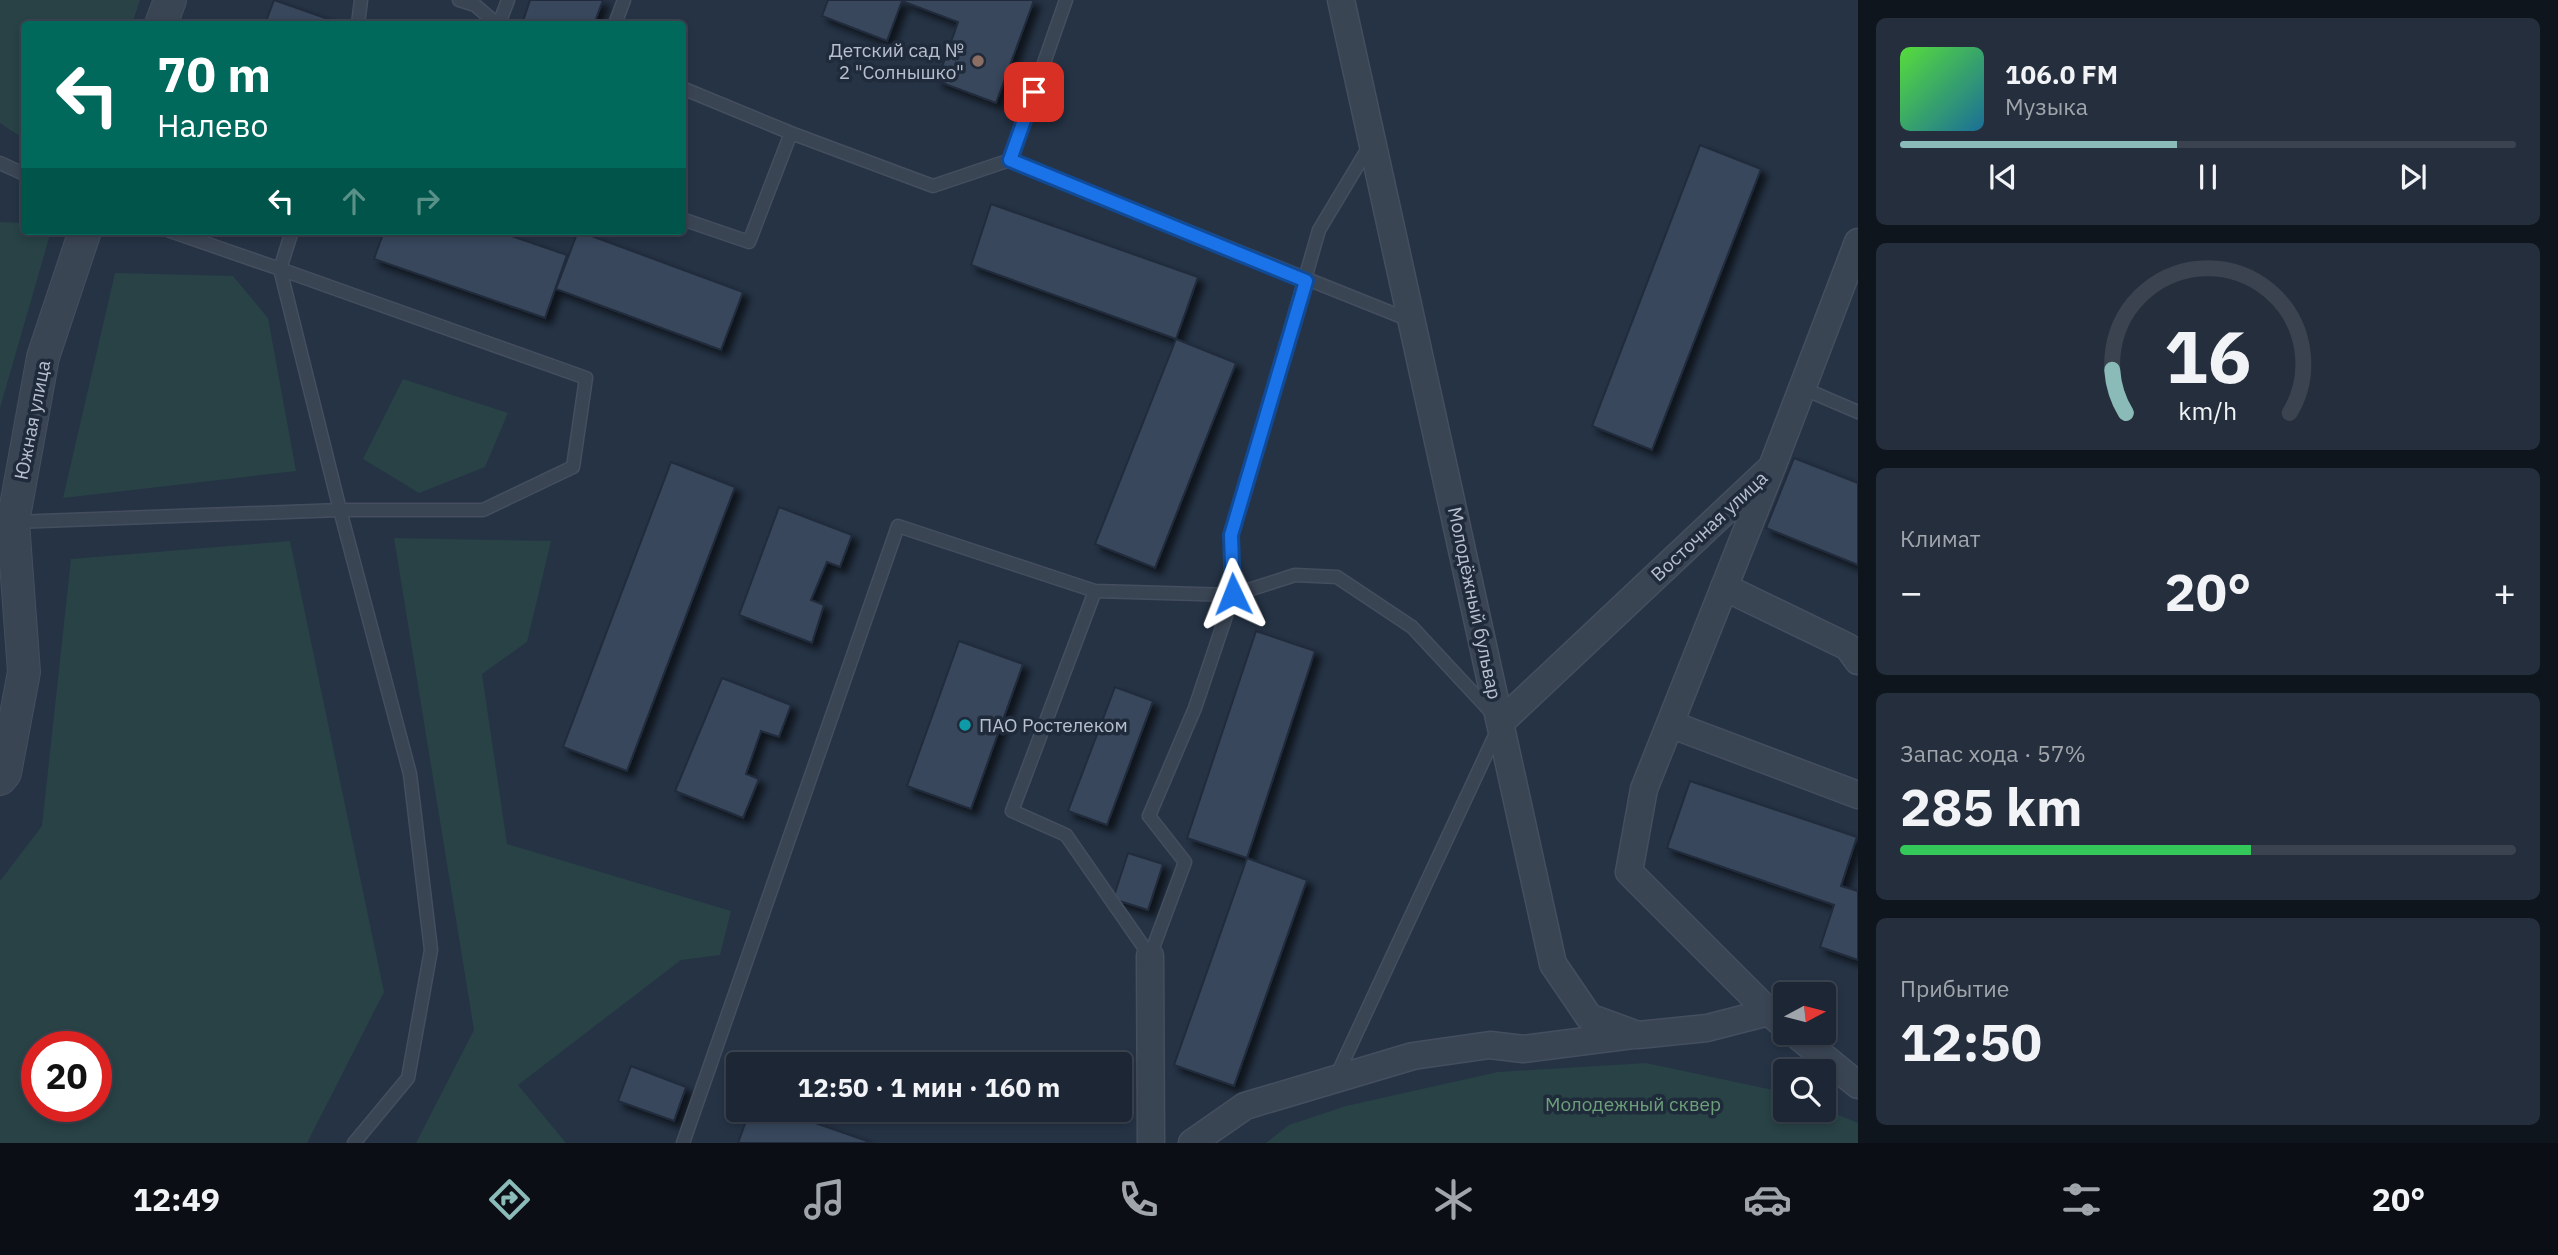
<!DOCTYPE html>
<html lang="ru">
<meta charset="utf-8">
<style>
:root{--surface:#1c2634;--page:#252e3c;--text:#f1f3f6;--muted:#a0a5ac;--line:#3a434f;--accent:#8bbbb9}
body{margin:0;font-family:"IBM Plex Sans",sans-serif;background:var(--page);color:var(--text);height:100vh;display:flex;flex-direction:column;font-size:26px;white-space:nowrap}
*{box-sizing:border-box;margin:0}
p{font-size:23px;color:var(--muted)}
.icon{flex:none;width:38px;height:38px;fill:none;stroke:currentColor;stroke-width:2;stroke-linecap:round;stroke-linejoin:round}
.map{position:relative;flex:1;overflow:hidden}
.side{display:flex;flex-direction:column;gap:18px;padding:18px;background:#0f151d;width:700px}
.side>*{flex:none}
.hud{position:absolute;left:21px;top:21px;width:665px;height:214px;border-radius:7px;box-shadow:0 4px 10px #0003,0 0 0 2px var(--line);background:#00695c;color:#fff;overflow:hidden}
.needle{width:46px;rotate:83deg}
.fabs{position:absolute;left:1773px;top:982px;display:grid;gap:14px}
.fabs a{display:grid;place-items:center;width:63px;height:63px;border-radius:7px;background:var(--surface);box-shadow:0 4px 10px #0003,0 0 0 2px var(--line);font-size:35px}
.speed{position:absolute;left:21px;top:1031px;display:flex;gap:14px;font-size:35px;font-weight:700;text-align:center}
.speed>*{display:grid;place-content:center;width:91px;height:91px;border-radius:50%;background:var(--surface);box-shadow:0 4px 10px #0003,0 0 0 2px var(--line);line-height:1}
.speed .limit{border:10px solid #d22;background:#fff;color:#111}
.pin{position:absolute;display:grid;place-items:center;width:60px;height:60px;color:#fff;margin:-30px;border-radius:14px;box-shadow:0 4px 10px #0006}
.me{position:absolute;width:77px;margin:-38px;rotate:358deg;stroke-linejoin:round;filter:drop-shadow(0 0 5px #0008)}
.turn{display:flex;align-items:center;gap:24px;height:147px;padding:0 21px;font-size:32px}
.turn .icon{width:91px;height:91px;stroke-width:2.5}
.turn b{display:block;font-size:49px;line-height:60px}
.lanes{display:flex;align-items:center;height:66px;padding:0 21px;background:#0003;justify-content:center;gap:35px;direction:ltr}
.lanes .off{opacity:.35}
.big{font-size:52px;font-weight:700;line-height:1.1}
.side .card{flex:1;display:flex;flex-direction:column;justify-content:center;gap:10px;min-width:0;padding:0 24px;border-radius:10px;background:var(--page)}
.side .dial{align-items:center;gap:0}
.dial svg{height:182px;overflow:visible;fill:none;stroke:var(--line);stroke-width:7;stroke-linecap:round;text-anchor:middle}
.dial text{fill:var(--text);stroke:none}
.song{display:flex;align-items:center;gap:21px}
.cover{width:84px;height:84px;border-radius:10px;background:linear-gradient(135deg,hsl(110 70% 55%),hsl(200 70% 35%))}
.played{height:7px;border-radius:4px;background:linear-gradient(90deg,var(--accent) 45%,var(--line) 45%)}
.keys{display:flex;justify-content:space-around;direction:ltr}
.heat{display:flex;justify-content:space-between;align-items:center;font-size:38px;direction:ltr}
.charge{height:10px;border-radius:5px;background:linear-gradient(90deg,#34c759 57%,var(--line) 0)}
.trip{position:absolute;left:726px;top:1052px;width:406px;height:70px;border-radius:7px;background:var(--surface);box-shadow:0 4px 10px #0003,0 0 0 2px var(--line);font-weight:700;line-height:70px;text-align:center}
.tabs{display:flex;height:112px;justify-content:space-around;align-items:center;background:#0b0f15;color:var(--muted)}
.tabs .icon{width:49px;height:49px}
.tabs .selected{color:var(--accent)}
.tabs b{font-size:32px;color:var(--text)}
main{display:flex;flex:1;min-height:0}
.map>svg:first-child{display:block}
.green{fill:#284246;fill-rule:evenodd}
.building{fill:#37475b;stroke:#212c3c;stroke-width:2;filter:url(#shadow)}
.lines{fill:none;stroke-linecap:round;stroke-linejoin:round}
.service-casing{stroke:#444e5e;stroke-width:15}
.minor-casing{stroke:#444e5e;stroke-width:29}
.tertiary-casing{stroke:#444e5e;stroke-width:34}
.service{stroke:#3a4554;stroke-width:12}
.minor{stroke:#3a4554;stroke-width:26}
.tertiary{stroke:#3a4554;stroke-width:32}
.route-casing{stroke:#114b97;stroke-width:18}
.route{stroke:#1a73e8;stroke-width:12}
.education-dot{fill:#8d6e63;stroke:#1f2a3a;stroke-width:2.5}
.culture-dot{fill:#0f9aa8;stroke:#1f2a3a;stroke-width:2.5}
.labels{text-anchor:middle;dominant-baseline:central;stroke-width:7;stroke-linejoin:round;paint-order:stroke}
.poi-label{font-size:19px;fill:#b8c0ce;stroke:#1f2a3a;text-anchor:end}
.street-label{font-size:19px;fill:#b8c0ce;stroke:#1f2a3a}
.park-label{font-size:19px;fill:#6da07a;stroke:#1f2a3a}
</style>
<main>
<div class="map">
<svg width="1858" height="1143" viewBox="0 0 1858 1143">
<defs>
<filter id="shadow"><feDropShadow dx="6" dy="6" stdDeviation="3.5" flood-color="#0009"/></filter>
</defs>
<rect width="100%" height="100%" fill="#253345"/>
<path class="green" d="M0 0H140L132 24H24V139L0 123Z
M0 222 24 223V231H51L0 408Z
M115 273 233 276 268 318 296 471 63 498Z
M403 379 508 413 485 467 419 493 363 459Z
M394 538 551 541 527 642 482 674 507 844 731 911 720 955 681 960 518 1085 566 1143H416L474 1030Z
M290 541 384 992 307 1143H0V881L42 826 71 559ZM37 1046H96V1106H37Z
M1646 1063 1782 1092 1785 1093V1110L1824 1109 1858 1123V1143H1266L1289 1125 1346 1106 1498 1072Z"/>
<path class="building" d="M274 0 334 21 333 24H265Z
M530 0H603L594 24H522Z
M828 0H1034L996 103 937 81 958 22 902 1 887 41 822 16Z
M1700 145 1761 169 1652 450 1592 426Z
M991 204 1198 277 1176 339 971 265Z
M384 231H497L567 255 545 318 374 259Z
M578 231 743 292 721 350 556 289Z
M1176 339 1236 363 1155 568 1095 544Z
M1794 458 1858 483V565L1766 528Z
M671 462 735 487 627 771 563 747Z
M779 507 852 535 840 567 827 562 811 600 824 605 812 643 739 615Z
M1256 631 1315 651 1247 858 1187 838Z
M959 641 1023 664 971 809 907 786Z
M722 678 791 705 779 737 761 731 746 774 759 779 743 818 675 791Z
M1115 687 1153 701 1107 825 1068 811Z
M1690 781 1857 837 1841 886 1858 891V960L1820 947 1834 905 1667 848Z
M1128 853 1163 864 1148 910 1113 899Z
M1247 858 1307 880 1234 1086 1174 1065Z
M631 1066 686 1087 674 1121 618 1101Z
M750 1110H778L873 1143H738Z"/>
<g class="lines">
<g class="service-casing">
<path id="service" d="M459 0 475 5 497 24
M358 24 361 0
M499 24 508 0
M615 24 624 0
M682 88 791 133
M1010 160 1412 321
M0 163 24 174
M682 219 749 242 791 133 933 186 1010 160 1066 0
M170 231 280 269 340 510 410 774 431 950 408 1078 354 1143
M1802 388 1858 412
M14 522 340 510H483L573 467 586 378 280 269 292 231
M1095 591 1012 811 1066 835 1150 956
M1150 956 1185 862 1149 816 1195 708 1233 595 1231 535 1319 230 1370 145
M1336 1077 1498 729
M683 1143 898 526 1095 591 1233 595 1295 575 1337 577 1412 627 1491 712"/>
</g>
<g class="minor-casing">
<path id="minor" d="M1341 0 1553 964 1589 1017 1638 1035 1707 1028 1769 1012
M1772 467 1644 789 1629 872 1769 1012 1785 1026
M1724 587 1848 647 1858 661
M1501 722 1772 467 1858 242
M1670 724 1858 795
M1150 956 1151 1143
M1793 1032 1858 1085
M1192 1143 1245 1106 1413 1056 1490 1045 1523 1049 1633 1035"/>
</g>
<g class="tertiary-casing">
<path id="tertiary" d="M161 24 170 0
M0 779 5 773 24 672 13 522 43 357 85 231"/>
</g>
<use href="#service" class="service"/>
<use href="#minor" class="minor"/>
<use href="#tertiary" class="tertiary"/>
</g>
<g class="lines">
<g class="route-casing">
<path id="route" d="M1034 92 1010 160 1306 281 1231 535 1233 594"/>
</g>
<use href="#route" class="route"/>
</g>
<circle class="education-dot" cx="978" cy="61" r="7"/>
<circle class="culture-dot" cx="965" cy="725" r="7"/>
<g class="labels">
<g class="poi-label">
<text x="964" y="50">Детский сад №<tspan x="964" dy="22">2 "Солнышко"</tspan></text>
<text x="979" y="725" text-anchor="start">ПАО Ростелеком</text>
</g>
<g class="street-label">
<text transform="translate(32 420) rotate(-79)">Южная улица</text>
<text transform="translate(1709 526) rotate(-43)">Восточная улица</text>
<text transform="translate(1475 603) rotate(78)">Молодёжный бульвар</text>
</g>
<g class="park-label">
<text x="1633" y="1104">Молодежный сквер</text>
</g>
</g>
</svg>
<div class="fabs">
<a><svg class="needle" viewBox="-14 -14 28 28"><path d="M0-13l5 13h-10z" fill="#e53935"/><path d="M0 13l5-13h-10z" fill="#a0a5ac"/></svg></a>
<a><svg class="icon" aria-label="search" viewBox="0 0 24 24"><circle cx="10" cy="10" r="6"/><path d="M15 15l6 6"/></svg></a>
</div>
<div class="speed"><div class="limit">20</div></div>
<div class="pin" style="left:1034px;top:92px;background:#d93025"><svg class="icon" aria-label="arrive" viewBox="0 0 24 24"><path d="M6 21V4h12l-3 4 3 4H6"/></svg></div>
<svg class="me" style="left:1233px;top:594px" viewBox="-20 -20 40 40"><path d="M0-17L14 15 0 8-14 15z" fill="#1a73e8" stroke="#fff" stroke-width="4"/></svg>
<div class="trip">12:50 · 1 мин · 160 m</div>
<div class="hud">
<div class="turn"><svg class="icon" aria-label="left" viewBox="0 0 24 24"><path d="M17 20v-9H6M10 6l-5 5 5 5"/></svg><div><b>70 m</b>Налево</div></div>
<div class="lanes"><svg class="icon" aria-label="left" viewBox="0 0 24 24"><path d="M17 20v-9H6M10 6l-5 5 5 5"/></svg><svg class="icon off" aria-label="ahead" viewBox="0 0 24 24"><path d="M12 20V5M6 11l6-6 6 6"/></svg><svg class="icon off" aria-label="right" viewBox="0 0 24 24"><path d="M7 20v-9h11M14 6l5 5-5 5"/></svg></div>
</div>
</div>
<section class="side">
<div class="card">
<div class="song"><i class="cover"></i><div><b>106.0 FM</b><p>Музыка</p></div></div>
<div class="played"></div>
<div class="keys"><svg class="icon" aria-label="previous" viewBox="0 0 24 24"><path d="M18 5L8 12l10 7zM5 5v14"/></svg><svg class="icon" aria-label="pause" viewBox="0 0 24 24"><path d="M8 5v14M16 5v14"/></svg><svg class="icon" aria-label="next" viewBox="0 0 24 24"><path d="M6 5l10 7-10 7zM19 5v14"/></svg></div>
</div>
<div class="card dial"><svg viewBox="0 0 100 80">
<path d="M14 69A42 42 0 1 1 86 69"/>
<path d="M14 69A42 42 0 0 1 8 50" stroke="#8bbbb9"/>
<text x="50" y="56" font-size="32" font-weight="700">16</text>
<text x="50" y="72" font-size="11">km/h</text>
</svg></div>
<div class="card"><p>Климат</p>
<div class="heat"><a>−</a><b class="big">20°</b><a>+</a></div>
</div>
<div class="card"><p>Запас хода · 57%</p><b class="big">285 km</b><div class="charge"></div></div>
<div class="card"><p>Прибытие</p><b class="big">12:50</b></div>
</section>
</main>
<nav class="tabs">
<b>12:49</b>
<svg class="icon selected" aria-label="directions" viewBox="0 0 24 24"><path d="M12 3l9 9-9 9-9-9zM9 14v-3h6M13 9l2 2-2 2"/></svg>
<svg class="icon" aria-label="music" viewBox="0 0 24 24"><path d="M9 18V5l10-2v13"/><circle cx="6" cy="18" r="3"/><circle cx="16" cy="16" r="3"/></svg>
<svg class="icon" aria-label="phone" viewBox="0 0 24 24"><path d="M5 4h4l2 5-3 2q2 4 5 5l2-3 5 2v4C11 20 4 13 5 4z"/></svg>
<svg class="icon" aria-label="climate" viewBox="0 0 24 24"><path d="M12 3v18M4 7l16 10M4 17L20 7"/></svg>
<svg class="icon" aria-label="car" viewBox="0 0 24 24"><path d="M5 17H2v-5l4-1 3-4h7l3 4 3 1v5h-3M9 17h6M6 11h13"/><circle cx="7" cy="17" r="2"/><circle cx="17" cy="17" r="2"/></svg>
<svg class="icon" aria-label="filters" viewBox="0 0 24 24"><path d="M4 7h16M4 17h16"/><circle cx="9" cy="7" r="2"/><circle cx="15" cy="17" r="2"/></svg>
<b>20°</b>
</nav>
